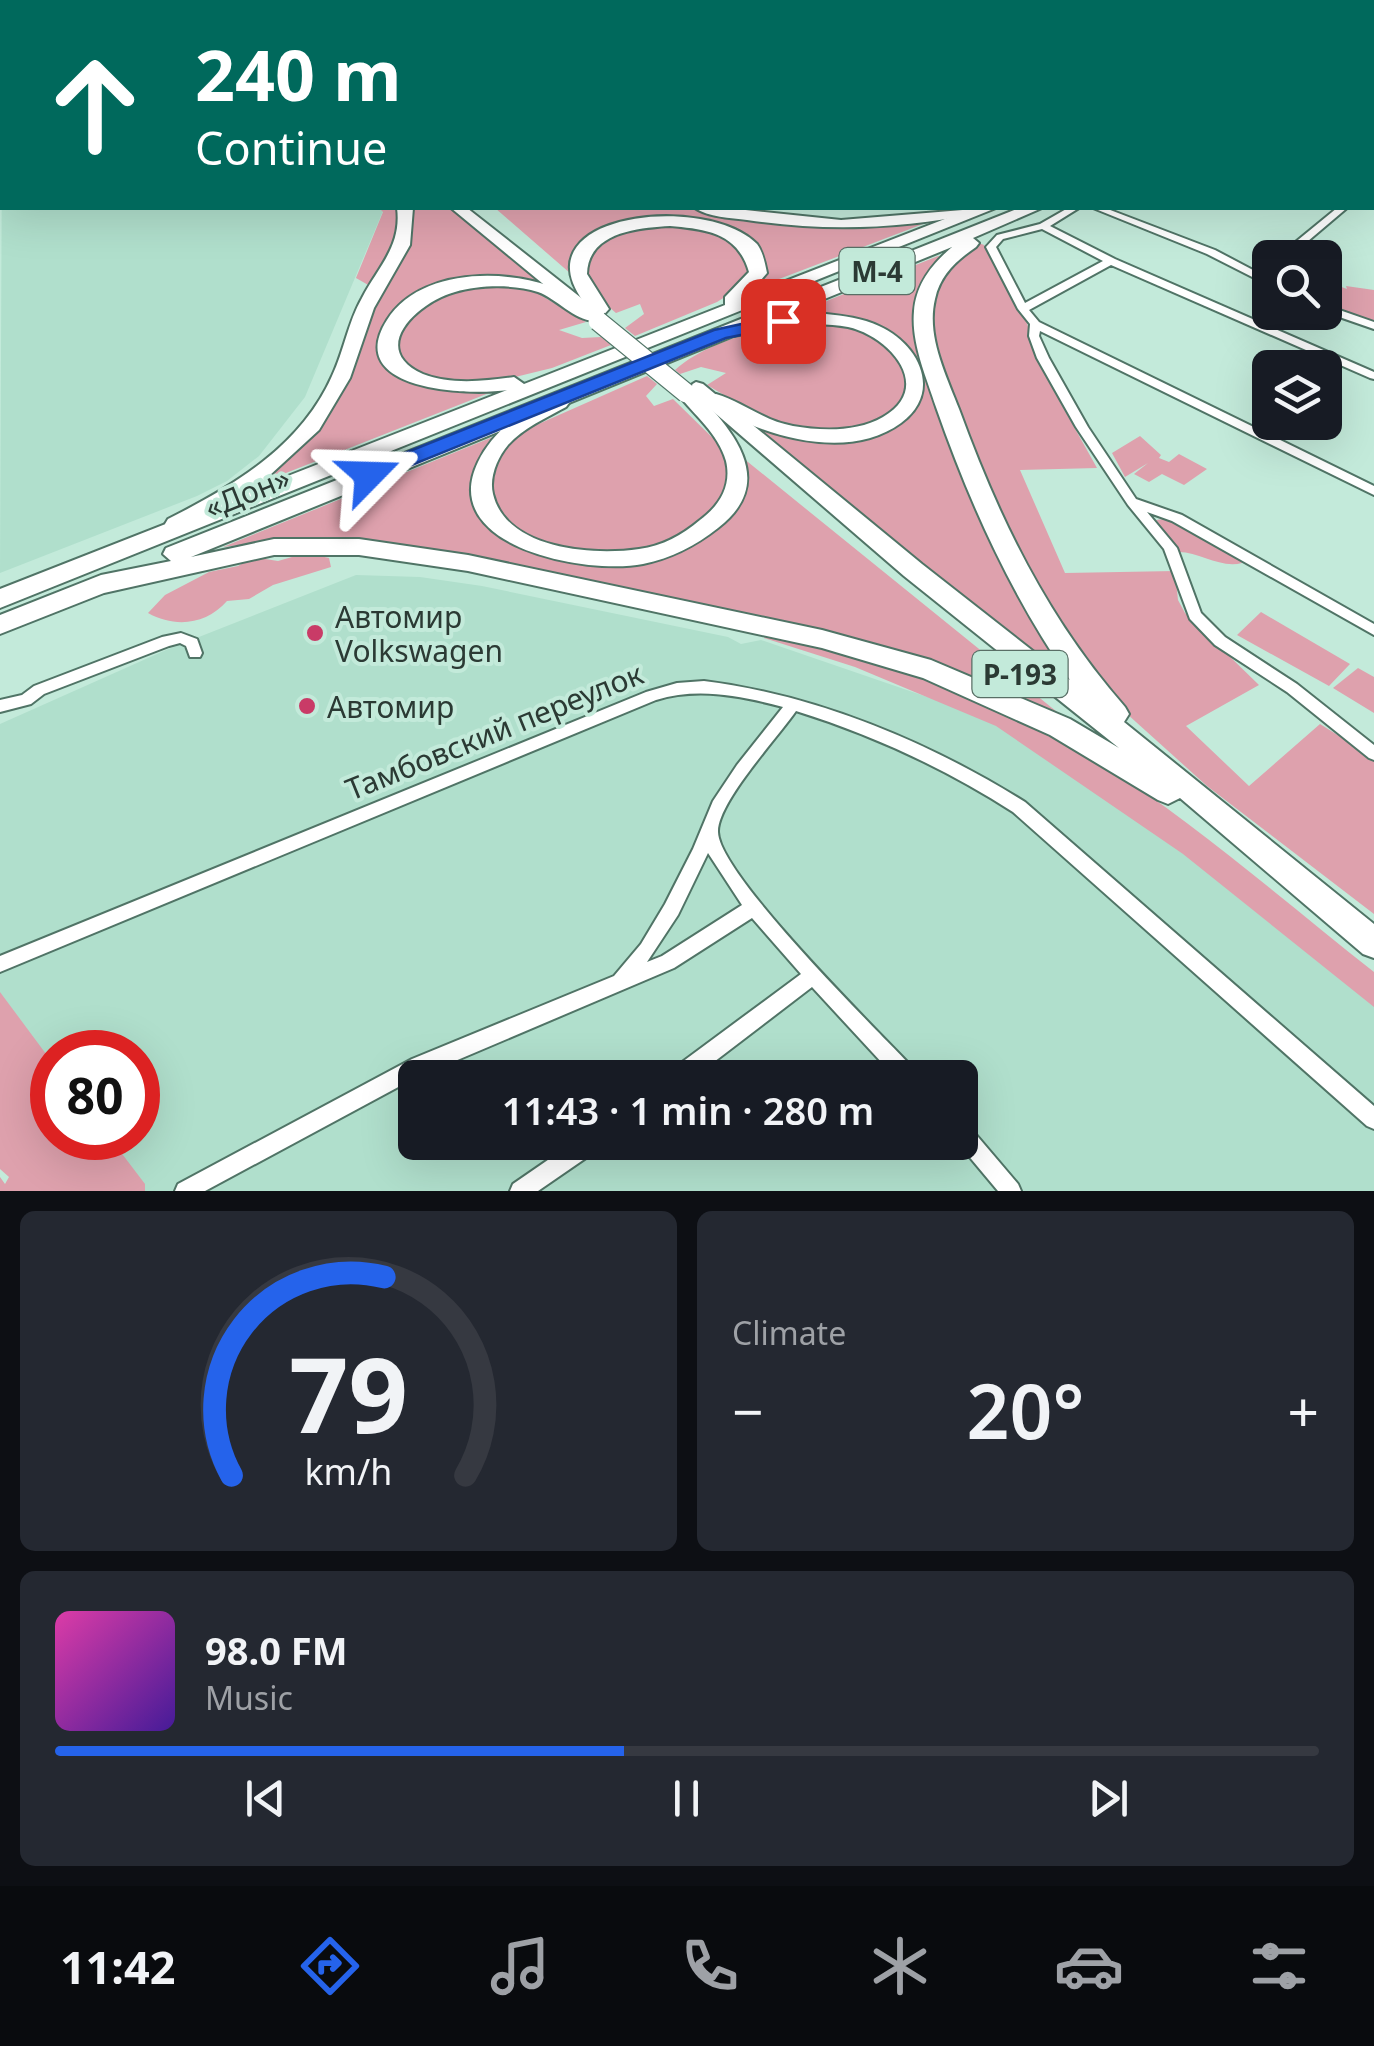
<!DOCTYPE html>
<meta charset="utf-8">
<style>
:root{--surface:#171b24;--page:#242831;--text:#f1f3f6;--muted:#9ea1a6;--line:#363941;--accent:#2563eb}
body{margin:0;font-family:"Noto Sans",sans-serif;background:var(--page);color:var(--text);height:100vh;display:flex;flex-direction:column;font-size:38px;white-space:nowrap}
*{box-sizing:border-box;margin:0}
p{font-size:32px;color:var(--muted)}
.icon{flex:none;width:55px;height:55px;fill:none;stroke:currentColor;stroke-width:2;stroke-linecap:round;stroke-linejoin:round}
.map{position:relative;height:1191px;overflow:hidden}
.sheet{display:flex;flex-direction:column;gap:20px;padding:20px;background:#0d0f14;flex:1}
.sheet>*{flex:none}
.banner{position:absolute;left:0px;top:0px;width:1375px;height:210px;box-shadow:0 10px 40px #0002;background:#00695c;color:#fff;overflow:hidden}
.fabs{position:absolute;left:1252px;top:240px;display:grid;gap:20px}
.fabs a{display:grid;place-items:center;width:90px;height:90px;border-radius:15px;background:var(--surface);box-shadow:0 10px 40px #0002;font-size:50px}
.speed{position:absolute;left:30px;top:1030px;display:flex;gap:20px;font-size:50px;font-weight:700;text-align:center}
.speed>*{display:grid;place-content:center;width:130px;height:130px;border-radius:50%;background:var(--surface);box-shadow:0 10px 40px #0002;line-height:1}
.speed .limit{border:15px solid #d22;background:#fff;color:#111}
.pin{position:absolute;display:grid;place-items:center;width:85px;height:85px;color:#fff;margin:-42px;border-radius:20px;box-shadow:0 5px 15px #0006}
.me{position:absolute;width:110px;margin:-55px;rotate:68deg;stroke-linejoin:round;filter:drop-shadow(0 0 8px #0008)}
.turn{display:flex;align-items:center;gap:35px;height:210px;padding:0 30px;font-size:45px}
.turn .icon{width:130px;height:130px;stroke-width:2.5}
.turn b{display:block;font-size:70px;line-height:85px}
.big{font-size:75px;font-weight:600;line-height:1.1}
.sheet .card{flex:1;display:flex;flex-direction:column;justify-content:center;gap:15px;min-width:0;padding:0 35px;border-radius:15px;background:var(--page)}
.sheet .dial{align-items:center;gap:0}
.dial svg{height:260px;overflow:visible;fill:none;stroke:var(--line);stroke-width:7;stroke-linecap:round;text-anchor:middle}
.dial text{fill:var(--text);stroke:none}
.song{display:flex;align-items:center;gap:30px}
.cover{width:120px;height:120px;border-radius:15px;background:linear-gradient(135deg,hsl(320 70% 55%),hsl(260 70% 35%))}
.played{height:10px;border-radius:5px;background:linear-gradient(90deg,var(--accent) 45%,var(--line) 45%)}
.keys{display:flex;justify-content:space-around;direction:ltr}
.heat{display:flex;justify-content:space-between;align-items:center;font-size:55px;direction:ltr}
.sheet .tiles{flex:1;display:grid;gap:20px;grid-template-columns:1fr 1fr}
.card:last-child{grid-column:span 2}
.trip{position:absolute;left:398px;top:1060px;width:580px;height:100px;border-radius:15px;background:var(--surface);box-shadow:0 10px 40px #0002;font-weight:600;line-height:100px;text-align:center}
.menu{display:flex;height:160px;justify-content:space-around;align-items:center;background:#090b0e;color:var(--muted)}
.menu .icon{width:70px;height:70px}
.menu .current{color:var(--accent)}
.menu b{font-size:45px;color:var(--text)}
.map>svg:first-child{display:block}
.built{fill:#b0dfcc;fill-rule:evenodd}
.green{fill:#dea1ad}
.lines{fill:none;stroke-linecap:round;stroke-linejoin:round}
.street-casing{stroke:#507466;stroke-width:4}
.primary-casing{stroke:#507466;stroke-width:4}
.highway-casing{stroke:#507466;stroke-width:4}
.street{fill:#fff;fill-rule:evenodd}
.primary{fill:#fff;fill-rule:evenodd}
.highway{fill:#fff;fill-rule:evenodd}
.highway-bridge-casing{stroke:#507466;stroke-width:21;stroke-linecap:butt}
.highway-bridge{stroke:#fff;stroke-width:19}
.route{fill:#2563eb;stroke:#184099;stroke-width:2.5}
.poi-dot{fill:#c93b67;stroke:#c3eada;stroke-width:4}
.labels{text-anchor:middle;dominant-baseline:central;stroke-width:8;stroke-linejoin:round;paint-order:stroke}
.shield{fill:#c3eada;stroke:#596f66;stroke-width:2.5}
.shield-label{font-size:28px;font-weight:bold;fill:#2b3a34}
.street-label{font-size:30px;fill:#2b3a34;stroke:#c3eada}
.poi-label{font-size:30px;fill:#2b3a34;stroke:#c3eada;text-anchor:start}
</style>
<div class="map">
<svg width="1374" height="1191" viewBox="0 0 1374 1191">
<rect width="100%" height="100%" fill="#c3eada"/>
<path class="built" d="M2 135V208H379L383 211 305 397 259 456 227 481 197 496 0 573Z
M356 575 420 577 482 586 728 637 741 644 761 640 1003 723 1374 974V1191H145L103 1138H138V1052H52V1073L0 1006V724L166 650ZM415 1078H960V1142H415Z"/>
<path class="green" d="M379 208H399L400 235 370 286 356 278 383 212Z
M412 208H450L546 283 539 294 586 322 559 330 582 338 601 337 611 345 552 368 490 383 489 393 258 484C298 454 333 420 351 372 359 351 362 326 373 306 389 273 419 247 412 208Z
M495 208H689L769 223 840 229 923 224 761 286 747 283 717 302 635 336 625 328 644 314 640 304 616 313Z
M979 243 984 245 1025 317 1040 366 1097 468 1020 470 1065 573 1175 571 1178 600 1185 613 1259 685 1186 726 1249 786 1320 724 1374 758V914L1207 786 1126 713 1091 697 761 436 770 422 707 385 726 373 701 367 680 374 675 370C705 343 755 331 794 322L792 315 938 256 957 259Z
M1325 281 1347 289 1346 286 1374 290V324L1325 305Z
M647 376 657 384 646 396 654 406 673 399 722 447 743 458 1062 716 953 671 343 540 288 539 223 547 500 434 525 430Z
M1140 436 1161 455 1159 458 1169 462 1179 454 1207 469 1184 485 1162 474 1149 482 1134 474 1148 463 1125 477 1112 453Z
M1172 518 1241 556 1242 563C1221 569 1200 552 1179 552L1156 520Z
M306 553 329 558 331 567 273 585 249 599 227 601C206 625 175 628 148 613L165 595 209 572 238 566 253 557 278 561Z
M1261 612 1350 664 1329 686 1237 635Z
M766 633C843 652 926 669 998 704 1136 771 1254 877 1374 972V1007L1183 854 996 726 855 667 764 638Z
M1358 668 1374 677V713L1333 688Z
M0 992 52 1062V1138H110L145 1184V1191H0V1177L5 1184 9 1177 0 1169Z"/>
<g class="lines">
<g class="street-casing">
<path id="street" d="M49 0H58L60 2H52Z
M220 0H228V2H221Z
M1099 0H1120L1113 2H1097Z
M0 64H2V69H0Z
M1374 176V183L1372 184V177Z
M1068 208H1079L1050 226 1115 259 1374 372V379L1370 378 1111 265 1029 310 1039 322 1374 486V495L1040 331 1039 336 1049 358 1088 427 1136 499 1182 515 1374 624V635L1172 521 1147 512 1177 548 1201 613 1225 637 1297 684 1374 745V760L1369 758 1287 692 1215 645 1190 619 1164 549 1128 505 1076 427 1037 358 1029 336 1030 324 1018 309 986 247 997 235 1040 224ZM1042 229 1103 261 1025 303 996 247 1003 239Z
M1093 208H1105L1215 250 1270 279V286L1207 254Z
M1337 208H1347L1288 258H1276Z
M1325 305 1374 322V329L1325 312Z
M181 633 197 639 202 653 200 657H190L186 646 180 643 169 646 44 694 31 704 0 712V700L22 695 34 686 162 637Z
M704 681C817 695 929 742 1025 802L1374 1106V1129L1367 1126 1013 812C946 769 873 735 796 711 778 737 717 803 718 832 719 875 880 1033 916 1071L918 1078H896L812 987 693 1078H668L670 1071 801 974 752 918 674 968 415 1078 205 1191H175L178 1184 412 1059 614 976 641 944 665 904 693 849 713 801 737 765 783 707C741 696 698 687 656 700L0 972V956L646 692 677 683ZM708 853 742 905 662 956 647 962 678 915Z
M960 1121 967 1124 1018 1184 1021 1191H998L957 1142H960Z
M574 1142H602L599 1149 538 1191H510L513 1184Z"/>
</g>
<g class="primary-casing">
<path id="primary" d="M255 0H268L269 2H257Z
M276 0H289L290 2H278Z
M397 208H413L410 245 374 308 350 378 319 430 257 487 184 529H168L165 524 168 519C234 486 301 446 332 376 344 351 348 322 362 298 378 267 402 246 397 208Z
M451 208H467L594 308V316H582Z
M695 208H727L841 220 987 208 979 213C900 229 827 232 747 220 731 218 708 217 695 208Z
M826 314C844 316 862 318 879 326 919 344 943 392 901 423 846 463 761 435 709 404V396L716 394C743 402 764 421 793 426 822 431 857 432 883 417 935 387 889 336 848 327 810 320 770 328 734 336L725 331 728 327 778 317Z
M686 387 693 389C732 429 779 481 718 528 695 546 672 558 643 564 586 575 437 547 478 462 493 431 525 406 559 397L569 403 566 407C546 418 523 428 508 445 497 458 489 478 493 494 506 549 592 556 639 549 663 546 682 535 700 520 719 506 732 486 726 461 718 433 694 415 677 393Z"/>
</g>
<g class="highway-casing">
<path id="highway" d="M1372 62H1374V70H1372Z
M973 208H996L0 608V589L507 390C469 396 342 391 387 320 424 261 532 268 583 301 519 212 708 193 757 244 763 252 765 263 767 273L747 296ZM670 226C706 229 738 233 749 272L725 297V305L524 384 514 377C486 381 450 385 423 374 367 349 418 302 455 292 480 285 513 284 538 292 558 299 578 325 599 320L609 309 587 274C588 232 638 228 670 226Z
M1019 208H1042L973 238 979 243 976 247C957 260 940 275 935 299 926 336 946 375 959 409 999 519 1047 618 1125 707L1129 714 1124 722 1374 924V958L1363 954 1180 798 1168 804 1158 800 1050 735 923 678 822 648 468 571 359 555H274L104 593 0 634V615L101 575 171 561 163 554 166 548ZM952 247C932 264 916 284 914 311 911 343 926 376 936 407 970 504 1011 595 1070 680L922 564 703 384 696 382 686 388 904 576 1119 748 1070 719 931 660 822 630 468 555 359 539H274L191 557Z"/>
</g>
<use href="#street" class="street"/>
<use href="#primary" class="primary"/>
<use href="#highway" class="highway"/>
<g class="highway-bridge-casing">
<path id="highway-bridge" d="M598 321 686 393"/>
</g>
<use href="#highway-bridge" class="highway-bridge"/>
</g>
<path class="route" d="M783 315 792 321 789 325 726 338 377 479 369 481 359 475 362 470 714 330Z"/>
<g class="poi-dot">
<circle cx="315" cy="633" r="10"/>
<circle cx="307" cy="706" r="10"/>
</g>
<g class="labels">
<g class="shield">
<rect x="839.5" y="248" width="75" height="46" rx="8"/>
<rect x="972.5" y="651" width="95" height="46" rx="8"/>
</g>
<g class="shield-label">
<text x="877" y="271">М-4</text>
<text x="1020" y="674">Р-193</text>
</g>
<g class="street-label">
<text transform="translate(247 492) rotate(-22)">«Дон»</text>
<text transform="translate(494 731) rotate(-22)">Тамбовский переулок</text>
</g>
<g class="poi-label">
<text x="335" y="616">Автомир<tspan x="335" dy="34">Volkswagen</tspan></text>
<text x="327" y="706">Автомир</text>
</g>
</g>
</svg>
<div class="fabs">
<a><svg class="icon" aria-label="search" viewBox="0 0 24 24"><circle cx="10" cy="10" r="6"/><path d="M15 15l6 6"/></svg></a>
<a><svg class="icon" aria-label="layers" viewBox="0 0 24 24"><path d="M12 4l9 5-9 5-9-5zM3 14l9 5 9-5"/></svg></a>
</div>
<div class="speed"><div class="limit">80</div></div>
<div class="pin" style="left:783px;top:321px;background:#d93025"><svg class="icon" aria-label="arrive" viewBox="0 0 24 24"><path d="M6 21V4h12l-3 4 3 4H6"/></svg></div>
<svg class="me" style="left:369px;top:475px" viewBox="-20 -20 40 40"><path d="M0-17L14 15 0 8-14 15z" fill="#2563eb" stroke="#fff" stroke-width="4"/></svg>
<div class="trip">11:43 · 1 min · 280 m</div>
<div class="banner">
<div class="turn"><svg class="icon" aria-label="ahead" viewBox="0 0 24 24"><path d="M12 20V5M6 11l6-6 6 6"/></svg><div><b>240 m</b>Continue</div></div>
</div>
</div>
<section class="sheet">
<div class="tiles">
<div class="card dial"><svg viewBox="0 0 100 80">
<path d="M14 69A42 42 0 1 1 86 69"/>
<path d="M14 69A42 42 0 0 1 61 8" stroke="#2563eb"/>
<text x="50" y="56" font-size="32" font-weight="700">79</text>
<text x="50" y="72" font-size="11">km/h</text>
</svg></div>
<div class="card"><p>Climate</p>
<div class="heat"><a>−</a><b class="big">20°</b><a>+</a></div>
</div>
<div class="card">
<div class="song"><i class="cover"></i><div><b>98.0 FM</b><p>Music</p></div></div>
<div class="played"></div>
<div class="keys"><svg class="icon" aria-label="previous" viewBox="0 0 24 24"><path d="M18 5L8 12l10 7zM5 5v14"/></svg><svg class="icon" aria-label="pause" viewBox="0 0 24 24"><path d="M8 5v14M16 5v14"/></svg><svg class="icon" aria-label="next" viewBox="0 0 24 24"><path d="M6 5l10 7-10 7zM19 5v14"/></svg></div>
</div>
</div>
</section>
<nav class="menu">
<b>11:42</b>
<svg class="icon current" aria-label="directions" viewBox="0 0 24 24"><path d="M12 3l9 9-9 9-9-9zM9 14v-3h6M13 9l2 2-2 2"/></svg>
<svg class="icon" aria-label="music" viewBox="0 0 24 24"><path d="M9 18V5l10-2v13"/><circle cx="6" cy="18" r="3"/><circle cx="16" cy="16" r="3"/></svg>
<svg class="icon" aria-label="phone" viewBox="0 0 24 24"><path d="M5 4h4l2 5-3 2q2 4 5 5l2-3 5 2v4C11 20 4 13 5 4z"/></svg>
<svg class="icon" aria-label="climate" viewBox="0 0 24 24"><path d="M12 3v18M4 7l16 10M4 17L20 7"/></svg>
<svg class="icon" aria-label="car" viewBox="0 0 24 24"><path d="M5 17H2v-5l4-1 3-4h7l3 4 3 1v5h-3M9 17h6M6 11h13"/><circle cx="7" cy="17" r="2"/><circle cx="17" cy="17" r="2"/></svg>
<svg class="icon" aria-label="filters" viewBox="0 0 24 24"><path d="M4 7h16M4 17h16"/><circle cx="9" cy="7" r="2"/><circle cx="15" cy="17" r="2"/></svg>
</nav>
